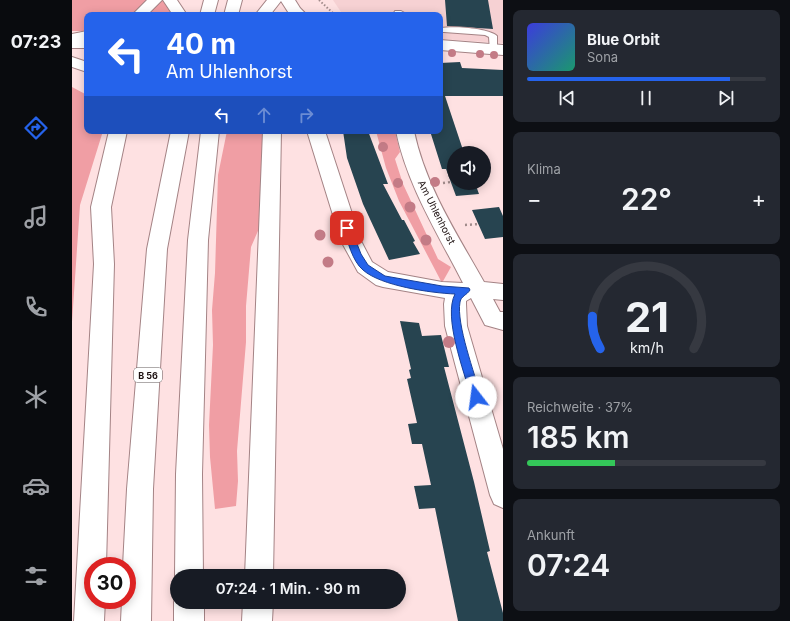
<!DOCTYPE html>
<html lang="de">
<meta charset="utf-8">
<style>
:root{--surface:#171b24;--page:#242831;--text:#f1f3f6;--muted:#9ea1a6;--line:#363941;--accent:#2563eb}
body{margin:0;font-family:Inter,sans-serif;background:var(--page);color:var(--text);height:100vh;display:flex;flex-direction:column;font-size:15px;white-space:nowrap}
*{box-sizing:border-box;margin:0}
p{font-size:13px;color:var(--muted)}
.icon{flex:none;width:22px;height:22px;fill:none;stroke:currentColor;stroke-width:2;stroke-linecap:round;stroke-linejoin:round}
.map{position:relative;flex:1;overflow:hidden}
.sheet{display:flex;flex-direction:column;gap:10px;padding:10px;background:#0d0f14;width:287px}
.sheet>*{flex:none}
.guide{position:absolute;left:12px;top:12px;width:359px;height:122px;border-radius:8px;box-shadow:0 2px 10px #0003;background:#2563eb;color:#fff;overflow:hidden}
.tools{position:absolute;left:375px;top:146px;display:grid;gap:8px}
.tools a{display:grid;place-items:center;width:44px;height:44px;border-radius:50%;background:var(--surface);box-shadow:0 2px 10px #0003;font-size:20px}
.speed{position:absolute;left:12px;top:557px;display:flex;gap:8px;font-size:20px;font-weight:700;text-align:center}
.speed>*{display:grid;place-content:center;width:52px;height:52px;border-radius:50%;background:var(--surface);box-shadow:0 2px 10px #0003;line-height:1}
.speed .limit{border:6px solid #d22;background:#fff;color:#111}
.pin{position:absolute;display:grid;place-items:center;width:34px;height:34px;color:#fff;margin:-17px;border-radius:8px;box-shadow:0 2px 6px #0006}
.me{position:absolute;width:44px;margin:-22px;rotate:345deg;stroke-linejoin:round;filter:drop-shadow(0 0 3px #0008)}
.turn{display:flex;align-items:center;gap:14px;height:84px;padding:0 16px;font-size:18px}
.turn .icon{width:52px;height:52px;stroke-width:2.5}
.turn b{display:block;font-size:28px;line-height:34px}
.lanes{display:flex;align-items:center;height:38px;padding:0 16px;background:#0003;justify-content:center;gap:20px;direction:ltr}
.lanes .off{opacity:.35}
.big{font-size:30px;font-weight:600;line-height:1.1}
.sheet .widget{flex:1;display:flex;flex-direction:column;justify-content:center;gap:6px;min-width:0;padding:0 14px;border-radius:8px;background:var(--page)}
.sheet .dial{align-items:center;gap:0}
.dial svg{height:104px;overflow:visible;fill:none;stroke:var(--line);stroke-width:7;stroke-linecap:round;text-anchor:middle}
.dial text{fill:var(--text);stroke:none}
.song{display:flex;align-items:center;gap:12px}
.cover{width:48px;height:48px;border-radius:6px;background:linear-gradient(135deg,hsl(240 70% 55%),hsl(160 70% 35%))}
.played{height:4px;border-radius:2px;background:linear-gradient(90deg,var(--accent) 85%,var(--line) 85%)}
.keys{display:flex;justify-content:space-around;direction:ltr}
.heat{display:flex;justify-content:space-between;align-items:center;font-size:22px;direction:ltr}
.charge{height:6px;border-radius:3px;background:linear-gradient(90deg,#34c759 37%,var(--line) 0)}
.trip{position:absolute;left:98px;top:569px;width:236px;height:40px;border-radius:20px;background:var(--surface);box-shadow:0 2px 10px #0003;font-weight:600;line-height:40px;text-align:center}
main{display:flex;flex:1;min-height:0}
.tab-bar{display:flex;flex-direction:column;width:72px;justify-content:space-around;align-items:center;background:#090b0e;color:var(--muted)}
.tab-bar .icon{width:28px;height:28px}
.tab-bar .active{color:var(--accent)}
.tab-bar b{font-size:18px;color:var(--text)}
.map>svg:first-child{display:block}
.built{fill:#f6d1d3}
.green{fill:#f09ea4}
.building{fill:#274450}
.lines{fill:none;stroke-linecap:round;stroke-linejoin:round}
.lane-casing{stroke:#a48385;stroke-width:2}
.street-casing{stroke:#a48385;stroke-width:2}
.secondary-casing{stroke:#a48385;stroke-width:2}
.primary-casing{stroke:#a48385;stroke-width:2}
.highway-casing{stroke:#a48385;stroke-width:2}
.path-far1{stroke:#a18b8b;stroke-width:2;stroke-dasharray:1.5 2;stroke-linecap:butt}
.path{stroke:#a18b8b;stroke-width:2.5;stroke-dasharray:2 3;stroke-linecap:butt}
.lane{fill:#fff;fill-rule:evenodd}
.street{fill:#fff;fill-rule:evenodd}
.secondary{fill:#fff;fill-rule:evenodd}
.primary{fill:#fff;fill-rule:evenodd}
.highway{fill:#fff;fill-rule:evenodd}
.tree{fill:#c37b86}
.route{fill:#2563eb;stroke:#184099}
.labels{text-anchor:middle;dominant-baseline:central;stroke-width:4;stroke-linejoin:round;paint-order:stroke}
.shield{fill:#fff;stroke:#615858;stroke-width:1}
.shield-label{font-size:9px;font-weight:bold;fill:#1d1111}
.street-label{font-size:10px;fill:#1d1111;stroke:#fff}
</style>
<main>
<nav class="tab-bar">
<b>07:23</b>
<svg class="icon active" aria-label="directions" viewBox="0 0 24 24"><path d="M12 3l9 9-9 9-9-9zM9 14v-3h6M13 9l2 2-2 2"/></svg>
<svg class="icon" aria-label="music" viewBox="0 0 24 24"><path d="M9 18V5l10-2v13"/><circle cx="6" cy="18" r="3"/><circle cx="16" cy="16" r="3"/></svg>
<svg class="icon" aria-label="phone" viewBox="0 0 24 24"><path d="M5 4h4l2 5-3 2q2 4 5 5l2-3 5 2v4C11 20 4 13 5 4z"/></svg>
<svg class="icon" aria-label="climate" viewBox="0 0 24 24"><path d="M12 3v18M4 7l16 10M4 17L20 7"/></svg>
<svg class="icon" aria-label="car" viewBox="0 0 24 24"><path d="M5 17H2v-5l4-1 3-4h7l3 4 3 1v5h-3M9 17h6M6 11h13"/><circle cx="7" cy="17" r="2"/><circle cx="17" cy="17" r="2"/></svg>
<svg class="icon" aria-label="filters" viewBox="0 0 24 24"><path d="M4 7h16M4 17h16"/><circle cx="9" cy="7" r="2"/><circle cx="15" cy="17" r="2"/></svg>
</nav>
<div class="map">
<svg width="431" height="621" viewBox="0 0 431 621">
<rect width="100%" height="100%" fill="#fee1e2"/>
<path class="built" d="M261 0H431V43L368 39V15H271Z"/>
<path class="green" d="M0 0H83L64 15H15V31H0Z
M89 0H91L101 15H74Z
M0 87 15 95V131H31L8 205 0 322Z
M155 131H193L189 224 179 247 174 306V342L165 451 166 481 164 506 143 509 138 457 137 425 141 345 140 310 143 273 146 175Z
M304 131H323L328 152 323 159 331 184 366 259 379 267 370 283 327 201 314 168Z"/>
<path class="building" d="M373 0H416L421 29 375 26Z
M388 62 390 68 431 70V96H373L392 153H382V183H403L407 194 384 196 374 169H370L358 131H368V63Z
M271 131H296L316 184H311L330 220H332L343 241 341 242 348 254 317 260 291 204 275 158Z
M427 207 431 216V237L413 239 400 210Z
M328 321 347 323 350 336 369 335 377 367H372L402 482 418 551 415 552 431 613V621H386L363 508 347 509 342 486 359 485 350 444H340L336 424 345 423 335 379 339 378 337 370 339 369Z"/>
<g class="lines">
<g class="lane-casing">
<path id="lane" d="M323 11H329L336 15H325L322 13Z
M369 28C382 26 416 28 425 36V49L424 51H418L417 37 413 35 372 32H369Z"/>
</g>
<g class="street-casing">
<path id="street" d="M235 131H253L289 241 300 262 316 272 370 282 391 283C366 234 335 185 324 131H342C353 185 385 234 412 282L431 284V300L421 299 428 312H431V330L413 325 399 298 394 301V304L395 326 431 449V508L422 504 418 495 373 326 372 304 373 298 311 287 304 285 286 272 269 241Z"/>
</g>
<g class="secondary-casing">
<path id="secondary" d="M368 40 431 45V55L368 50Z"/>
</g>
<g class="primary-casing">
<path id="primary" d="M0 38H15V48H0Z"/>
</g>
<g class="highway-casing">
<path id="highway" d="M75 0H90L75 15H60Z
M91 0H105L115 15H101Z
M132 0H146L142 15H128Z
M156 0H170L166 15H152Z
M195 0H223L228 8 235 15H218L209 1 198 15H183Z
M15 31V41L0 44V34Z
M0 57 15 62V72L0 67Z
M37 131H55L39 207 42 264 34 566H21V600H33L32 621H2L22 264 19 207Z
M99 131H117L95 249 81 489 79 621H49L50 600H55V566H51L55 489 75 249Z
M129 131H147L136 240 130 474 131 576H105V582L103 576 104 474 116 240Z
M191 131H209L201 576H173Z
M105 596V602H132V621H102V602Z
M171 602H201L200 621H170Z"/>
</g>
<path class="path-far1" d="M247 0 263 15"/>
<path class="path" d="M371 183 379 182
M393 225 407 224"/>
<use href="#lane" class="lane"/>
<use href="#street" class="street"/>
<use href="#secondary" class="secondary"/>
<use href="#primary" class="primary"/>
<use href="#highway" class="highway"/>
</g>
<g class="tree">
<circle cx="380" cy="53" r="4"/>
<circle cx="408" cy="54" r="4"/>
<circle cx="422" cy="55" r="4"/>
<circle cx="311" cy="147" r="5"/>
<circle cx="363" cy="182" r="5"/>
<circle cx="326" cy="183" r="5"/>
<circle cx="338" cy="207" r="5.5"/>
<circle cx="248" cy="235" r="5.5"/>
<circle cx="354" cy="240" r="5.5"/>
<circle cx="256" cy="262" r="5.5"/>
<circle cx="377" cy="342" r="6"/>
</g>
<path class="route" d="M272 226H278L289 254 296 265 313 276 370 286 397 288 398 290C395 295 389 296 388 302 384 324 403 374 409 397L408 400 404 401 401 400 399 397C392 371 371 317 383 294 359 293 309 286 291 270 280 261 276 241 271 228Z"/>
<g class="labels">
<rect class="shield" x="62" y="368" width="28" height="14" rx="3"/>
<g class="shield-label">
<text x="76" y="375">B 56</text>
</g>
<g class="street-label">
<text transform="translate(365 212) rotate(63)">Am Uhlenhorst</text>
</g>
</g>
</svg>
<div class="tools">
<a><svg class="icon" aria-label="sound" viewBox="0 0 24 24"><path d="M4 9h4l5-4v14l-5-4H4zM17 9q2 3 0 6"/></svg></a>
</div>
<div class="speed"><div class="limit">30</div></div>
<div class="pin" style="left:275px;top:228px;background:#d93025"><svg class="icon" aria-label="arrive" viewBox="0 0 24 24"><path d="M6 21V4h12l-3 4 3 4H6"/></svg></div>
<svg class="me" style="left:404px;top:397px" viewBox="-20 -20 40 40"><circle r="19" fill="#fff"/><path d="M0-13L10 11 0 6-10 11z" fill="#2563eb"/></svg>
<div class="trip">07:24 · 1 Min. · 90 m</div>
<div class="guide">
<div class="turn"><svg class="icon" aria-label="left" viewBox="0 0 24 24"><path d="M17 20v-9H6M10 6l-5 5 5 5"/></svg><div><b>40 m</b>Am Uhlenhorst</div></div>
<div class="lanes"><svg class="icon" aria-label="left" viewBox="0 0 24 24"><path d="M17 20v-9H6M10 6l-5 5 5 5"/></svg><svg class="icon off" aria-label="ahead" viewBox="0 0 24 24"><path d="M12 20V5M6 11l6-6 6 6"/></svg><svg class="icon off" aria-label="right" viewBox="0 0 24 24"><path d="M7 20v-9h11M14 6l5 5-5 5"/></svg></div>
</div>
</div>
<section class="sheet">
<div class="widget">
<div class="song"><i class="cover"></i><div><b>Blue Orbit</b><p>Sona</p></div></div>
<div class="played"></div>
<div class="keys"><svg class="icon" aria-label="previous" viewBox="0 0 24 24"><path d="M18 5L8 12l10 7zM5 5v14"/></svg><svg class="icon" aria-label="pause" viewBox="0 0 24 24"><path d="M8 5v14M16 5v14"/></svg><svg class="icon" aria-label="next" viewBox="0 0 24 24"><path d="M6 5l10 7-10 7zM19 5v14"/></svg></div>
</div>
<div class="widget"><p>Klima</p>
<div class="heat"><a>−</a><b class="big">22°</b><a>+</a></div>
</div>
<div class="widget dial"><svg viewBox="0 0 100 80">
<path d="M14 69A42 42 0 1 1 86 69"/>
<path d="M14 69A42 42 0 0 1 8 44" stroke="#2563eb"/>
<text x="50" y="56" font-size="32" font-weight="700">21</text>
<text x="50" y="72" font-size="11">km/h</text>
</svg></div>
<div class="widget"><p>Reichweite · 37%</p><b class="big">185 km</b><div class="charge"></div></div>
<div class="widget"><p>Ankunft</p><b class="big">07:24</b></div>
</section>
</main>
